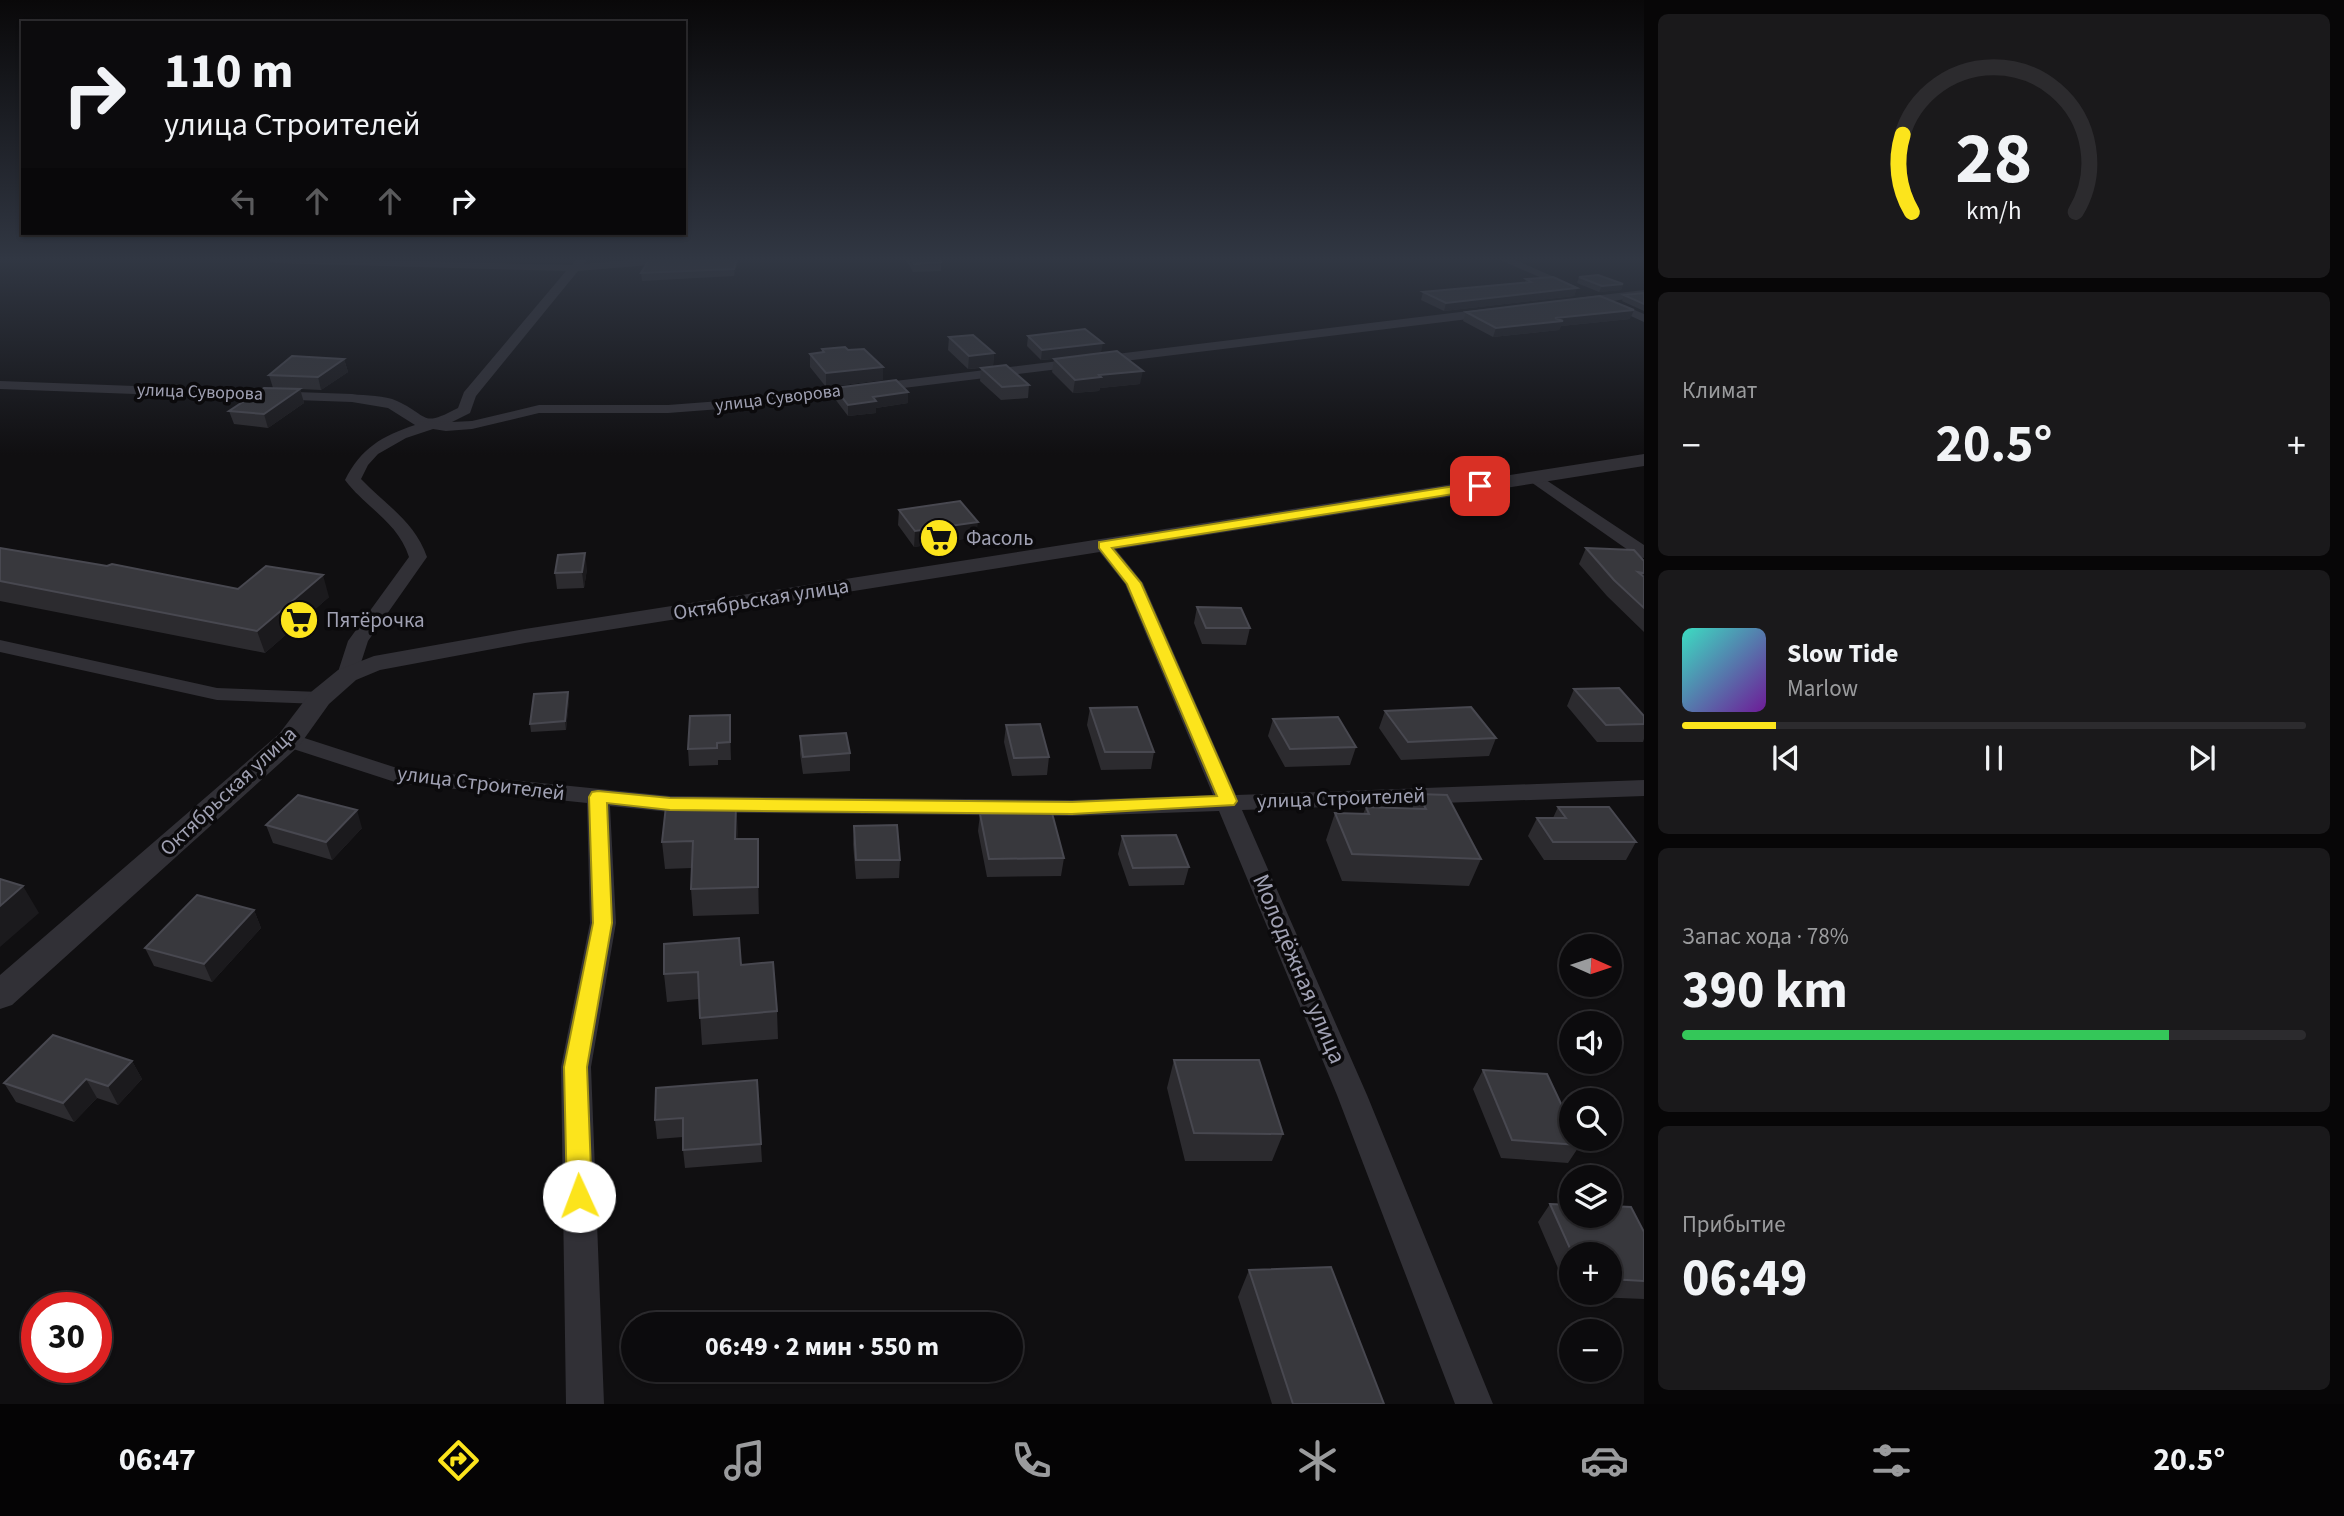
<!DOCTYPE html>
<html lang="ru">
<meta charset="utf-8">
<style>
:root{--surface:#0c0b0d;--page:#1a191b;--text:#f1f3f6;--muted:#9a9b9d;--line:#2c2b2e;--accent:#fce41c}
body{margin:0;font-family:"Source Sans 3",sans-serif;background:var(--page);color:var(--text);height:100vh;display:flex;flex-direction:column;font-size:26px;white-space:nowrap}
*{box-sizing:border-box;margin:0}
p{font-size:23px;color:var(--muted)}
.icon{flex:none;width:38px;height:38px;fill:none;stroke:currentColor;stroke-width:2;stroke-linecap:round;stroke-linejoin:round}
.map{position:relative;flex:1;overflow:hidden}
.drawer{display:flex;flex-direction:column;gap:14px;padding:14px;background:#070607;width:700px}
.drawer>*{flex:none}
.hud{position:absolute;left:21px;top:21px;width:665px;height:214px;border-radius:0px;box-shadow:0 2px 5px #0004,0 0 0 2px var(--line);background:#0c0b0d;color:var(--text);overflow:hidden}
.needle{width:46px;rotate:93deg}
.buttons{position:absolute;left:1559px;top:934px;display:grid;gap:14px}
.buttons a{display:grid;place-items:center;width:63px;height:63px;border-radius:50%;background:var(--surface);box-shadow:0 2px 5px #0004,0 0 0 2px var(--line);font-size:35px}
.speed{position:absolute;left:21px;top:1292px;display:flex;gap:14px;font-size:35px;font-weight:700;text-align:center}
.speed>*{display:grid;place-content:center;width:91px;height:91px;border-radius:50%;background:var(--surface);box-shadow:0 2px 5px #0004,0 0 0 2px var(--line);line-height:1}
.speed .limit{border:10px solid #d22;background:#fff;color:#111}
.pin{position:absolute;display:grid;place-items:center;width:60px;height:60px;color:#fff;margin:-30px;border-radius:14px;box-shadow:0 4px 10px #0006}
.me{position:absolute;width:77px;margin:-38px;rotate:358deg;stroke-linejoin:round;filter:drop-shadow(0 0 5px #0008)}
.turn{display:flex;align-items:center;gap:24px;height:147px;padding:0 28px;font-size:32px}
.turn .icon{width:91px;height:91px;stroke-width:2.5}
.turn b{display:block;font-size:49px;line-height:60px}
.lanes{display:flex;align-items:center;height:66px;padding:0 28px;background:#0003;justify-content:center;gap:35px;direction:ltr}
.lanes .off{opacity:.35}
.big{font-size:52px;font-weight:700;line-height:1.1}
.drawer .widget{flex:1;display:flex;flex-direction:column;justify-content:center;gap:10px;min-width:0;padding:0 24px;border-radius:10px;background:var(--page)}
.drawer .dial{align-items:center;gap:0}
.dial svg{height:182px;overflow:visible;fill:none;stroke:var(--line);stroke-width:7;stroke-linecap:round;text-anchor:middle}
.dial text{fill:var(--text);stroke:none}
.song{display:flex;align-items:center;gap:21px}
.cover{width:84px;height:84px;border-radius:10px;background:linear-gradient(135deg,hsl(170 70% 55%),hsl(280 70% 35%))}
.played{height:7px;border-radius:4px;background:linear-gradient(90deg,var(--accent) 15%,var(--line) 15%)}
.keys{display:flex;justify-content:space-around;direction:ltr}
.heat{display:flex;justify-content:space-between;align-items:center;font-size:38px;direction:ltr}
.charge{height:10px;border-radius:5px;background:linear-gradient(90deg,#34c759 78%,var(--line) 0)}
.trip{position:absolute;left:621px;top:1312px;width:402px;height:70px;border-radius:35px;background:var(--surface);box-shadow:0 2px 5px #0004,0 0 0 2px var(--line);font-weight:700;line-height:70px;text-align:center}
.menu{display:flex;height:112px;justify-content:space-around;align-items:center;background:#050405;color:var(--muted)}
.menu .icon{width:49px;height:49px}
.menu .on{color:var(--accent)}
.menu b{font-size:32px;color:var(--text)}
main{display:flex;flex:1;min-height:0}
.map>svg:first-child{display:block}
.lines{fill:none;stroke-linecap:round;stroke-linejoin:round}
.minor{fill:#313036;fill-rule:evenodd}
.tertiary{fill:#313036;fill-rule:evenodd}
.wall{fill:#2c2b2f;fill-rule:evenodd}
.shaded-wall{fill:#1b1a1d}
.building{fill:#38383d;stroke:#484850;stroke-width:2}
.route{fill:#fce41c;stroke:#a49412;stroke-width:2}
.labels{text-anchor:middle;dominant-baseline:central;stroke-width:7;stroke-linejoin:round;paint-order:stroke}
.far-street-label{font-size:18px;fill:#a0a1b3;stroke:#0b0a0c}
.poi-label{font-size:21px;fill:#a0a1b3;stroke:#0b0a0c;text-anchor:start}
.street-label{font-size:21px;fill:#a0a1b3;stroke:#0b0a0c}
.near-street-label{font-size:24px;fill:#a0a1b3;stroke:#0b0a0c}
</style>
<main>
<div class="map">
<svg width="1644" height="1404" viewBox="0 0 1644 1404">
<rect width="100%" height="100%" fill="#100f11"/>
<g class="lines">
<path class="minor" d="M270 258 572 265 577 258H588L584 264 653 258H702L697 261 578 271 476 396 470 413 452 422 472 421 539 405H668L747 399 1493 308 1499 312 1493 316 747 407 668 413H539L472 429 446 431 433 429 406 438 378 454 368 465 361 479C386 505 415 522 427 557L368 641 357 675 354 679H340L337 675 348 641 409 557C398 522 366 508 345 480 361 448 382 436 415 425L388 408 352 402 0 389V381L352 394C366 396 385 395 397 401 430 416 420 428 458 408L464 392 566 271 274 263 270 262Z
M1496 258H1511L1579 288 1569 290Z
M1644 290V296L1613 301 1644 314V322L1600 302 1577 306 1571 302 1577 298Z
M1534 472 1644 545V558L1638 557 1528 480 1526 477 1528 474Z
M1103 540 1109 541 1143 583 1236 795 1644 780V796L1242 810 1367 1095 1493 1404H1455L1337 1095 1219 811 1072 816 670 812 610 806 616 923 591 1067 604 1404H566L561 1067 590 923 587 803 398 783 281 745 278 740 281 735 289 733 400 769 670 796 1072 800 1213 795 1125 584 1094 545Z
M0 640 217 688 320 692 327 694 330 698 327 702 320 704 217 700 0 652Z"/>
<path class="tertiary" d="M1644 454V466L525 643 380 670 356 680 329 704 299 746 12 1005 0 1009V975L279 734 311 692 338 670 374 656 525 629Z"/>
</g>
<path class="wall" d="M739 258 734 276 642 281 641 273Z
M905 258H958L939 260 941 262V271L913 272Z
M1579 277 1623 284 1621 290 1599 292 1577 283Z
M1526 279 1577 288 1574 296 1444 311 1421 300 1423 292 1525 282Z
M1644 293V311L1622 301 1624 295Z
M1466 312 1630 319 1561 326 1559 330 1493 337 1463 321Z
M1028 336 1101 353 1140 384 1100 388 1099 391 1073 393 1052 372 1054 359 1041 360 1027 346Z
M949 337 994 353 993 366 1029 385 1028 398 1001 400 980 381 981 368 968 369 948 350Z
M822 349 848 350 883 380 826 387 810 367V354L822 352Z
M344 359 348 372 321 390 300 389 304 403 268 428 234 424 229 411 273 388 269 375Z
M835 388 908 392V403L876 408V413L848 416 835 399Z
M899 510 976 537 914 547 898 525Z
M0 548 238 589 329 597 265 653 0 601Z
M1586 548 1644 561V632L1607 596 1579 564Z
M587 569 584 588 557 589 555 573Z
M1197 607 1250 628 1246 645 1202 644 1194 623Z
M1574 689 1644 716V739L1643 742H1597L1567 706Z
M568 692 569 700 566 730 531 732 530 724Z
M1090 708 1154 752 1151 769 1101 770 1087 725Z
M1385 711 1496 738 1489 756 1401 760 1379 728Z
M1273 719 1356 747 1350 765 1285 767 1268 736Z
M1006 725 1049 757 1047 775 1012 776 1004 742Z
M731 732V760H718V765L689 766 688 749Z
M800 736 850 753V771L803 774 800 754Z
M1418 794 1481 859 1469 886 1342 881 1326 840 1335 813 1363 814 1366 807 1412 809Z
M1558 807 1636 842 1626 860H1544L1528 836 1537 818H1553Z
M980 814 1064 858 1061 876 987 877 978 831Z
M266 825 362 828 332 860 273 843Z
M854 826 900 860 899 878 856 879 853 844Z
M738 831 737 839H758L759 914 693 916 691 889 692 868 665 869 662 842Z
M1122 836 1189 867 1184 885 1129 886 1118 854Z
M254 910 261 928 212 982 154 966 145 948Z
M741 965 777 1011 778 1039 702 1045 699 999 667 1002 664 974Z
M1174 1060 1283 1134 1272 1161H1185L1167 1088Z
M132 1061 142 1079 118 1105 97 1098 74 1122 16 1102 4 1083Z
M1483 1070 1580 1145 1568 1163 1501 1158 1473 1089Z
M757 1080 762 1162 685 1168 683 1150V1137L657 1139 655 1120Z
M1550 1204 1644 1232V1299L1570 1296 1538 1222ZM1572 1255H1610V1293H1572Z
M1249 1270 1384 1404H1272L1238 1297Z"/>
<path class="shaded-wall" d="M737 258H739L734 276V269Z
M1623 284 1621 290 1599 292 1602 286Z
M1577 288 1574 296 1444 311 1446 303Z
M1634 310 1630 319 1561 326 1559 330 1493 337 1496 328 1555 318Z
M1103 343 1101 353 1041 360 1042 350Z
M994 353 993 366 968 369 969 356Z
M344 359 348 372 321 390 318 377Z
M883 367V380L826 387V373Z
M1143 371 1140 384 1100 388 1099 391 1073 393 1075 380 1099 375Z
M300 389 304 403 268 428 264 414Z
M908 392V403L876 408V413L848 416V405L873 397Z
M978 522 976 537 914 547 915 531Z
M585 553 587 569 584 588 582 572Z
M323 575 329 597 265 653 257 631Z
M568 692 569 700 566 730 565 721Z
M730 715 731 732V760L730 742Z
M736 804 738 831 736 866 735 839Z
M357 810 362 828 332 860 326 842Z
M758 839 759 866V914L758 887Z
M23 886 39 913 0 947V906Z
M254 910 261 928 212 982 204 964Z
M132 1061 142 1079 118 1105 108 1086Z
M86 1079 97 1098 74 1122 63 1103Z"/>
<path class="building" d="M673 258H737L734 269 641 273 649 260Z
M910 258H938L941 262 914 264Z
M1598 275 1623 284 1602 286 1579 277Z
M1553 277 1577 288 1446 303 1423 292 1531 282 1526 279Z
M1644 293V304L1624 295Z
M1600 296 1634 310 1555 318 1563 321 1496 328 1466 312Z
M1085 329 1103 343 1042 350 1028 336Z
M973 335 994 353 969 356 949 337Z
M845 347 848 350 864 349 883 367 826 373 810 354 824 352 822 349Z
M1117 351 1143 371 1099 375 1101 377 1075 380 1054 359Z
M292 356 344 359 318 377 269 375Z
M1006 365 1029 385 1002 387 981 368Z
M896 380 908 392 873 397 876 401 848 405 835 388Z
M264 388 300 389 264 414 229 411Z
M960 501 978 522 915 531 899 510Z
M0 548 107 566 112 564 238 589 266 566 323 575 257 631 0 581Z
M1586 548 1634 550 1644 561V573L1638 572 1644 577V608L1614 580Z
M585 553 582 572 555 573 558 555Z
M1197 607 1241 608 1250 628H1206Z
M1619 688 1644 716V724L1606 725 1574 689Z
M568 692 565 721 530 724 534 694Z
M1137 707 1154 752H1105L1090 708Z
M1471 707 1496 738 1408 742 1385 711Z
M730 715V742L717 743V748L688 749 690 716Z
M1338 717 1356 747 1290 749 1273 719Z
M1040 724 1049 757 1014 758 1006 725Z
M846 733 850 753 803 757 800 736Z
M1418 794 1447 795 1481 859 1352 854 1335 813 1369 814 1366 807 1426 809Z
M298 795 357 810 326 842 266 825Z
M736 804 735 839H758V887L691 889 693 841 662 842 666 806Z
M1558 807H1609L1636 842H1553L1537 818H1566Z
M1052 813 1064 858 989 859 980 814Z
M897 825 900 860H856L854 826Z
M1176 835 1189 867 1133 868 1122 836Z
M0 879 23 886 0 906Z
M197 895 254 910 204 964 145 948Z
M739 938 741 965 773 962 777 1011 700 1018 698 972 664 974V944Z
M53 1035 132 1061 108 1086 86 1079 63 1103 4 1083Z
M1174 1060H1259L1283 1134 1194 1133Z
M1483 1070 1547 1074 1572 1127V1139H1577L1580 1145 1512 1140Z
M757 1080 761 1144 683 1150V1118L655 1120 656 1088Z
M1550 1204 1572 1205V1216H1610V1206L1631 1207 1644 1232V1281L1610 1279V1255H1573Z
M1331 1267 1384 1404H1293L1249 1270Z"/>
<linearGradient id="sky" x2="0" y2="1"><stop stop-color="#090809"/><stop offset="0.57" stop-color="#313743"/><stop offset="1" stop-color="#313743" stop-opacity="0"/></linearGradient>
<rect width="1644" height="455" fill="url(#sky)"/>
<path class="route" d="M1480 482 1485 483V489L1112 548 1141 583 1237 801 1234 805 1072 814 670 810 607 803 612 923 587 1067 592 1196 588 1204 579 1208 571 1204 567 1196 564 1067 593 923 589 797 592 792 598 791 670 798 1072 802 1217 796 1127 584 1099 548V542Z"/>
<defs>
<g id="supermarket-disc" transform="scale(2.0125)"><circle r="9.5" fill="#fce41c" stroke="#0b0a0c"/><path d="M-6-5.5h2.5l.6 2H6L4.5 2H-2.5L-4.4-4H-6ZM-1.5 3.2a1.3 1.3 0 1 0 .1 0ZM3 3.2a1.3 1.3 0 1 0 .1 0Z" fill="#111"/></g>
</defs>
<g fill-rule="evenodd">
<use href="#supermarket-disc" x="939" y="538"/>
<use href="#supermarket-disc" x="299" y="620"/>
</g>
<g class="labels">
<g class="far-street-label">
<text transform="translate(200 392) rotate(2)">улица Суворова</text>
<text transform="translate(778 398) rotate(-7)">улица Суворова</text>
</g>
<g class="poi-label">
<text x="966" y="538">Фасоль</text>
<text x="326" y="620">Пятёрочка</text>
</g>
<g class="street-label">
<text transform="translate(761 599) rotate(-9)">Октябрьская улица</text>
<text transform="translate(481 783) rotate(7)">улица Строителей</text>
<text transform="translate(228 791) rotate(-43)">Октябрьская улица</text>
<text transform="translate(1341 798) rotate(-2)">улица Строителей</text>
</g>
<g class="near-street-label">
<text transform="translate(1299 969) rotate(67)">Молодёжная улица</text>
</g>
</g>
</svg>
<div class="buttons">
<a><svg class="needle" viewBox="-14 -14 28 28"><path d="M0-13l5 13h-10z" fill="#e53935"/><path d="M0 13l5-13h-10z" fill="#9a9b9d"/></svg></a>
<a><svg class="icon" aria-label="sound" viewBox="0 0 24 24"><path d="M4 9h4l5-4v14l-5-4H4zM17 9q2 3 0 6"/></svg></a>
<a><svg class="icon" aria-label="search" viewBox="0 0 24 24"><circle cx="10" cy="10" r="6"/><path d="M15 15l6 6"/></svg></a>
<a><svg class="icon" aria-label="layers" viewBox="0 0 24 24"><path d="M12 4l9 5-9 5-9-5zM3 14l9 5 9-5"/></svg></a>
<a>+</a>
<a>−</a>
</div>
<div class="speed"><div class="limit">30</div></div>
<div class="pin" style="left:1480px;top:486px;background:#d93025"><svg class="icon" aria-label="arrive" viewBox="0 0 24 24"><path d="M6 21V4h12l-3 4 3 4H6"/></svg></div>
<svg class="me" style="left:579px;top:1196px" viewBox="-20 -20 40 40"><circle r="19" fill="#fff"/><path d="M0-13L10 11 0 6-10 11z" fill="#fce41c"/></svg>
<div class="trip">06:49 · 2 мин · 550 m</div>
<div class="hud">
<div class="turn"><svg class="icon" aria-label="right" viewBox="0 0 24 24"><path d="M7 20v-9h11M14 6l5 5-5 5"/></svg><div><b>110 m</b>улица Строителей</div></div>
<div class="lanes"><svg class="icon off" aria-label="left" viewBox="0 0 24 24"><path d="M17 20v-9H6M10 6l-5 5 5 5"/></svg><svg class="icon off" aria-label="ahead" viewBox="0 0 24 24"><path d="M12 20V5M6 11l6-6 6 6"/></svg><svg class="icon off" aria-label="ahead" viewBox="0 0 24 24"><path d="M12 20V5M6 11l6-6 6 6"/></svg><svg class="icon" aria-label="right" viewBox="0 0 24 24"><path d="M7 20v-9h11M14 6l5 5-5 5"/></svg></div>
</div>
</div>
<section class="drawer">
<div class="widget dial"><svg viewBox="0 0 100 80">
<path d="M14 69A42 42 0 1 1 86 69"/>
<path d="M14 69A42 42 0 0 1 10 35" stroke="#fce41c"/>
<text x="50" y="56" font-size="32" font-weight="700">28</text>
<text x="50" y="72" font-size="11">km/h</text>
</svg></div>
<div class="widget"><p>Климат</p>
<div class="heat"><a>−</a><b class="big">20.5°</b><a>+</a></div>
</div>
<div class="widget">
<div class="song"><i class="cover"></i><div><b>Slow Tide</b><p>Marlow</p></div></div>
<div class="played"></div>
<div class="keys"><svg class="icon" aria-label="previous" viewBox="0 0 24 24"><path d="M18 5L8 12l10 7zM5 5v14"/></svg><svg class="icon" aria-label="pause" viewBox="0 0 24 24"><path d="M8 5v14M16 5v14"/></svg><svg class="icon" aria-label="next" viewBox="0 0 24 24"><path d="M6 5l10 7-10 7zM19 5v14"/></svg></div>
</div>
<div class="widget"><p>Запас хода · 78%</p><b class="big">390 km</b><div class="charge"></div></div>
<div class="widget"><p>Прибытие</p><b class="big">06:49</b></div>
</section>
</main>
<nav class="menu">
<b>06:47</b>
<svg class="icon on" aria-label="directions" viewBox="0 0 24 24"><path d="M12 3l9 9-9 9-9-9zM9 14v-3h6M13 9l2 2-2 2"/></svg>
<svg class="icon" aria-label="music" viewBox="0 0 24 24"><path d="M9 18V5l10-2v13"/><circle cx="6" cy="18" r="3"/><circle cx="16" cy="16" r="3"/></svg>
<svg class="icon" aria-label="phone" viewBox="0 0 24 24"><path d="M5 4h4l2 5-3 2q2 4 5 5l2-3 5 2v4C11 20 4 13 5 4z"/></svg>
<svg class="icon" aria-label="climate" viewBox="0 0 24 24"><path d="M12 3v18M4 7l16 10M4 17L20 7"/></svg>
<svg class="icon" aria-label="car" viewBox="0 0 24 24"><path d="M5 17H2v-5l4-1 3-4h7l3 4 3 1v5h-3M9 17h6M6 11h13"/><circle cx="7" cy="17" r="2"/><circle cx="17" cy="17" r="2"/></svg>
<svg class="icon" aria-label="filters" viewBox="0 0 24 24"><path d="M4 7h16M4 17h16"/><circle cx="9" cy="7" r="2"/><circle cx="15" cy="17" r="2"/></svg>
<b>20.5°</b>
</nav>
